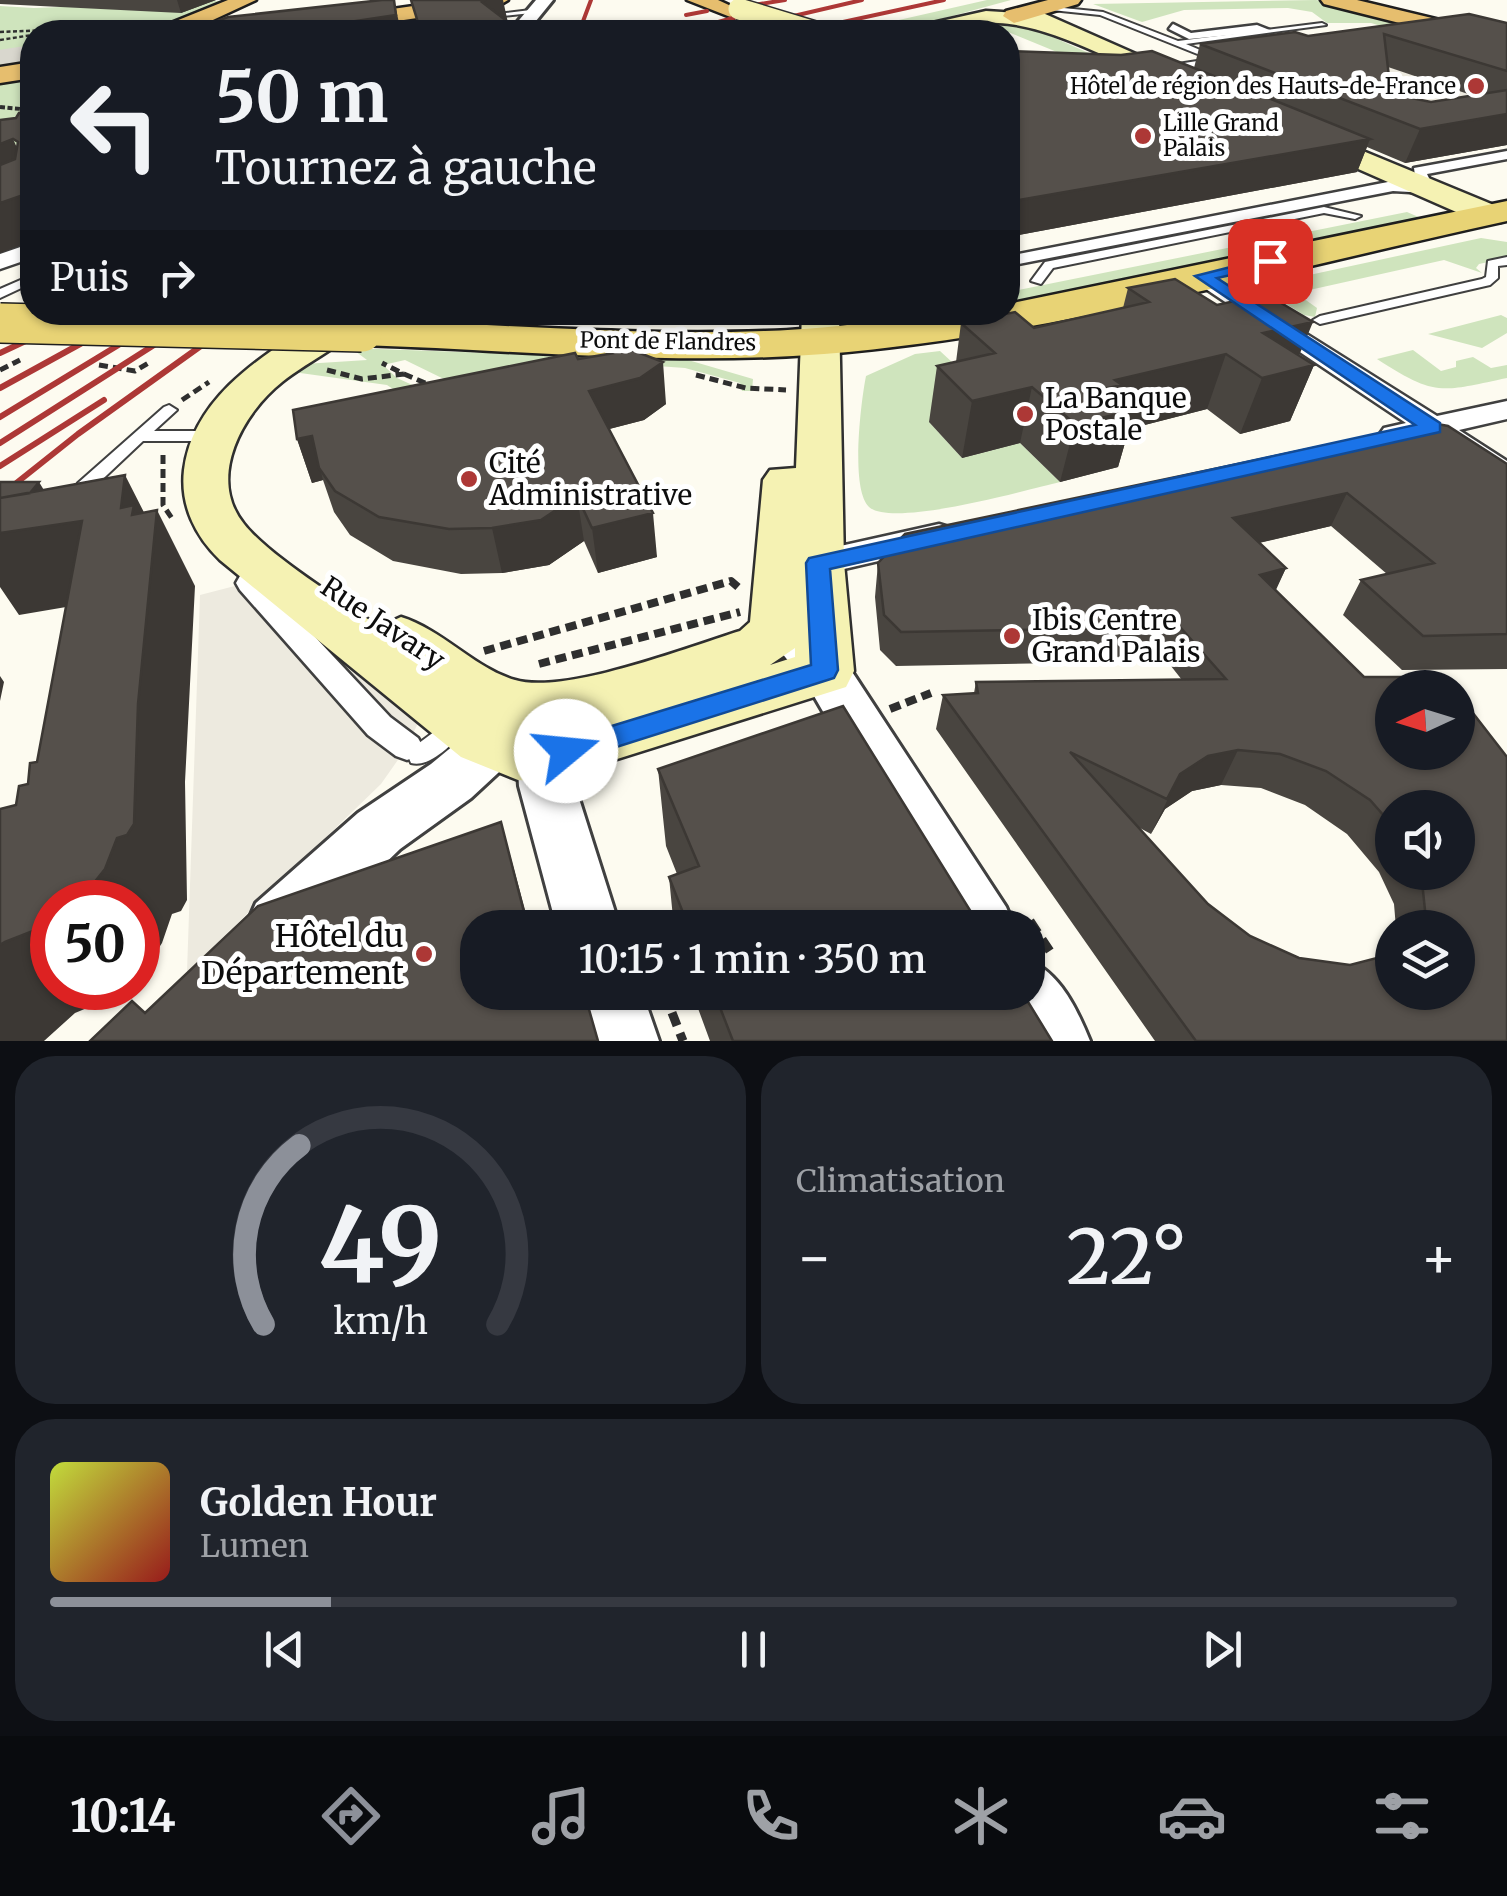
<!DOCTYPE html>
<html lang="fr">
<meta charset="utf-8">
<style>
:root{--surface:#171b24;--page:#20242c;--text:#f1f3f6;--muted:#9ea1a6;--line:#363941;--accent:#8c9099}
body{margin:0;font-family:Merriweather,serif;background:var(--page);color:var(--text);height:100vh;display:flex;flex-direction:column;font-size:38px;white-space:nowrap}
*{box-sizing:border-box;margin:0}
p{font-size:32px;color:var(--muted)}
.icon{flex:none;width:55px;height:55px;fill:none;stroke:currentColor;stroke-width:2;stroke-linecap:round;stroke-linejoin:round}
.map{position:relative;height:1041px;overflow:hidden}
.panel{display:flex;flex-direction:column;gap:15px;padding:15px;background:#0d0f14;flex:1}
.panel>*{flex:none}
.banner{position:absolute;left:20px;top:20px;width:1000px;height:305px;border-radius:40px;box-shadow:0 2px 8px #0004;background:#171b24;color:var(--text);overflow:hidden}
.needle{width:65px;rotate:266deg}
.controls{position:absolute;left:1375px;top:670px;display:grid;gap:20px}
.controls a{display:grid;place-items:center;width:100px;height:100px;border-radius:50%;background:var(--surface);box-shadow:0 2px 8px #0004;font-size:50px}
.speed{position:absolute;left:30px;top:880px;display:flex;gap:20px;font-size:50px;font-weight:700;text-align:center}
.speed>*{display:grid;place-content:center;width:130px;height:130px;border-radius:50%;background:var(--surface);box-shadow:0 2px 8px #0004;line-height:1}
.speed .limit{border:15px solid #d22;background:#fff;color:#111}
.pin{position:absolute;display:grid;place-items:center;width:85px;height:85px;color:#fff;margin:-42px;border-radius:20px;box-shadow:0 5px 15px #0006}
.me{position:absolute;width:110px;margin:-55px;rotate:73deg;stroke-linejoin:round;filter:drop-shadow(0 0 8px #0008)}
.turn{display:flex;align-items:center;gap:35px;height:210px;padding:0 30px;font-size:45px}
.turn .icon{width:130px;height:130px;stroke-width:2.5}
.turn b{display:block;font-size:70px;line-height:85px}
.then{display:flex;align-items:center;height:95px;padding:0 30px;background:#0003;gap:20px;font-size:38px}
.big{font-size:75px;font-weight:600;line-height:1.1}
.panel .card{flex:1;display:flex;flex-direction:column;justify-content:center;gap:15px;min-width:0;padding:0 35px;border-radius:40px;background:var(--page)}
.panel .dial{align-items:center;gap:0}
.dial svg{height:260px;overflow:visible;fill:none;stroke:var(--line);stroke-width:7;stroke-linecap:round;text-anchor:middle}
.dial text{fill:var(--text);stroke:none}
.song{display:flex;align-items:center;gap:30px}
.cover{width:120px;height:120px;border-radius:15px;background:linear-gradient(135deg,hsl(70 70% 55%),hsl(0 70% 35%))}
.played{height:10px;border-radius:5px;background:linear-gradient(90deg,var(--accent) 20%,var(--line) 20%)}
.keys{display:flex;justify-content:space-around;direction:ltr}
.heat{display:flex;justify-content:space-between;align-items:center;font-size:55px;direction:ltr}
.panel .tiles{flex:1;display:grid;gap:15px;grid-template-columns:1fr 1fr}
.card:last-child{grid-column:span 2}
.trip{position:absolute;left:460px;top:910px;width:585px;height:100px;border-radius:40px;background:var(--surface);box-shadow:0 2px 8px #0004;font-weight:600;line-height:100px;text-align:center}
.menu{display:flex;height:160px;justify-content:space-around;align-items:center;background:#090b0e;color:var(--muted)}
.menu .icon{width:70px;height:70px}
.menu .on{color:var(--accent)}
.menu b{font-size:45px;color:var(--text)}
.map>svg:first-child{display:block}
.green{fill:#cfe4bd}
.plaza{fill:#edeadf}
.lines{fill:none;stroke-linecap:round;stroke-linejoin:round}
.trunk-tunnel{stroke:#d9d7ce;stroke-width:24;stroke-dasharray:24 11;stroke-linecap:butt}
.service-casing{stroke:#404040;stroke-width:4}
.pedestrian-casing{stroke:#404040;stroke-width:5}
.minor-casing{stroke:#404040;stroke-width:5}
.tertiary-casing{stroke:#404040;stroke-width:6}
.secondary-casing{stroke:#2f2f2f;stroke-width:5}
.primary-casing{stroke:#1e1e1e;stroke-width:5}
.trunk-casing{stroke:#1e1e1e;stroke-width:5}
.path-far4{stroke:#2f2f2f;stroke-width:2.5;stroke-dasharray:4 2.5;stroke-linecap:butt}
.path-far3{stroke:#2f2f2f;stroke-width:4;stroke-dasharray:5 2.5;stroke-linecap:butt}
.path-far2{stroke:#2f2f2f;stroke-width:5;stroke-dasharray:9 5;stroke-linecap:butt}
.path-far1{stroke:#2f2f2f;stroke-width:8;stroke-dasharray:11 6;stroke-linecap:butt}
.path{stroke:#2f2f2f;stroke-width:9;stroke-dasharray:14 8;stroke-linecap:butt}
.service{fill:#fff;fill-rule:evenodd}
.pedestrian{fill:#fff;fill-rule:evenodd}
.minor{fill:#fff;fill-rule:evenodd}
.tertiary{fill:#fff;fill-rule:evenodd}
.secondary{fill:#f5f2b3;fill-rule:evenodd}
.primary{fill:#e8d375;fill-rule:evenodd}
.trunk{fill:#e6be6e;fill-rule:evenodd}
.rail-far2{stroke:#ad3836;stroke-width:4}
.rail-far1{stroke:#ad3836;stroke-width:5}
.rail{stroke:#ad3836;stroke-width:6}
.secondary-bridge-casing{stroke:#2f2f2f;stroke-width:24;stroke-linecap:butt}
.primary-bridge-casing{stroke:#1e1e1e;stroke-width:42;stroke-linecap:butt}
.secondary-bridge{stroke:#f5f2b3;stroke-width:21}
.primary-bridge{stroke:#e8d375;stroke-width:39}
.wall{fill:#494540;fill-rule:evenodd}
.shaded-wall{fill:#3c3834}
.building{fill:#55504b;stroke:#3c3834;stroke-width:2.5;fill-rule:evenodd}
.route{fill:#1a73e8;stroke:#114b97;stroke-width:2.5}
.poi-dot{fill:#ad3836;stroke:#fff;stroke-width:4}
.labels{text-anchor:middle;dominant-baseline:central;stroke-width:10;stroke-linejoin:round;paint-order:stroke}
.far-poi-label{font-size:22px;fill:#0d0d0d;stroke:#fff;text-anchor:end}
.far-street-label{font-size:22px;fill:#0d0d0d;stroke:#fff}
.poi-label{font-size:28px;fill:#0d0d0d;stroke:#fff;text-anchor:start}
.street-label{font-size:28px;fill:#0d0d0d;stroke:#fff}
.near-poi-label{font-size:32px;fill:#0d0d0d;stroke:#fff;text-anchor:end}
</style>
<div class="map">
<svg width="1507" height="1041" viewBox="0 0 1507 1041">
<rect width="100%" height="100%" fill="#fdfbf0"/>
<path class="green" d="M238 0 153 32H32V68L0 73V6L34 8Z
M987 0H1011L893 32H846Z
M1316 0 1408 20 1429 40 1371 23H1327L1312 12 1288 8 1184 10 1142 22 1093 4Z
M1010 20 1017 21 1158 84 1096 68 1008 32H965Z
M32 80V142L0 147V84Z
M1407 212 1430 222 1008 310V292Z
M1481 238 1507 242V258L1479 264 1476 268 1482 273 1444 260 1296 293 1317 308 1315 317 1304 315 1258 286Z
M1501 315 1507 318V333L1482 348 1428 334Z
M351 348 688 360 753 379 752 391H742L740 383 685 368 657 366 448 381 405 360 383 365 397 378 430 393 402 395 387 385 293 372 304 364 367 360Z
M1413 350 1441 371 1456 367V361L1473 357 1491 368 1507 365V378C1440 392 1436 397 1377 359Z
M940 351 966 375 930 423 962 458 1020 443 1060 482C1026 490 893 528 869 507 850 489 861 401 866 376L915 354Z"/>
<path class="plaza" d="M1342 42 1496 103 1507 140 1286 60Z
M254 581 422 714 407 747 381 784 187 972 200 595Z"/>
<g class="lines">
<path class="trunk-tunnel" d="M0 62 32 57"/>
<g class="service-casing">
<path id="service" d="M1044 6 1103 12 1178 41 1322 23 1326 25 1186 44 1219 58 1211 65 1168 70 1165 66 1210 59 1100 15 1042 9Z
M539 9 541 12 485 18 482 16Z
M440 20 443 24 360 32 364 30Z
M1324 207 1361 216 1355 219 1324 213 1053 268 1041 284 1031 281 1045 262Z
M1507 257V265L1498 266V278L1490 285 1320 324 1313 320 1320 316 1482 279 1486 277 1488 261Z
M32 275V283L0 298V289Z
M169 405 177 410 154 431H213L221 436 213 441H143L90 491H78L76 487 78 483 164 407Z
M458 717 466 720 469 726 466 732C450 744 431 768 411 763L408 756 411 749 450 720Z"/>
</g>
<g class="pedestrian-casing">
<path id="pedestrian" d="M1173 24 1191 33 1257 25 1272 31 1189 39 1169 29Z
M1507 151V159L1427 174 1434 188 1426 193 1393 191 1008 266V256L1393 181 1416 183 1414 168Z
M249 574 258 576 390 717 418 738 423 747 418 756 407 760 396 756 368 735 240 590 236 583 240 576Z"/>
</g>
<g class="minor-casing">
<path id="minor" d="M32 243V258L0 269V254Z
M1203 269 1437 416 1507 401V419L1459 430 1507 461V486L1495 483 1427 437 1395 444 1384 442 1379 435 1384 428 1406 423 1194 281 1191 276Z
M939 524 952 528 957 536 952 544 818 575 805 572 800 563 805 554 818 551Z"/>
</g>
<g class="tertiary-casing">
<path id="tertiary" d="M536 0H553L527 32H509Z
M801 629 818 634 843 658 1006 907 1015 928H949L807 684 777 647 784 634Z
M503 697 522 703 529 718 511 761 471 798 400 849 300 945 278 954 256 945 247 924 256 903 358 813 431 764 471 731 484 703Z
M557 706 576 712 583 727 571 756 575 786 620 928H557L519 786 517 756 538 712Z
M1028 960C1060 973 1077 1009 1090 1041H1017L992 992H1028Z
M576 992H642L659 1041H591Z"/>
</g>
<g class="secondary-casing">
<path id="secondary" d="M1027 6 1188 77 1192 82 1188 87H1172C1122 65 1051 25 998 23 967 21 938 34 907 32L910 28 986 11 1018 13Z
M1300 125 1501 208 1506 215 1501 222H1479L1290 139 1287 133Z
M330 312H374C357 338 308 361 282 382 244 412 206 477 244 524 269 556 343 601 379 627L401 617C443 630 474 668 515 680 564 695 689 647 740 631L750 622 763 480 770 470 796 468 802 314 839 312 844 563 854 671 846 687 544 782 518 780 461 757 220 560C195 536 180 505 184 470 194 392 270 352 330 312ZM795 648V657L770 665Z"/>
</g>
<g class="primary-casing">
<path id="primary" d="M1507 201V221C1281 270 1055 335 824 354 670 366 515 350 362 345L347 341 341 332 347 323 362 319C496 324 631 336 765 331 846 329 926 312 1008 312V304Z"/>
</g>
<g class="trunk-casing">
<path id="trunk" d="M228 0H256L187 32H158L161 27Z
M455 0H508L498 6 323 32H270L281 25Z
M687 0H718L744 12 733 18Z
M1048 0H1081L1078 4 1014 23 1003 16 1006 11Z
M1321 0H1357L1507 36V50L1324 4Z
M32 62V78L0 83V67Z"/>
</g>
<path class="path-far4" d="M0 32 49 30
M46 32 149 24
M0 40 32 35"/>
<path class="path-far3" d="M0 107 32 110"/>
<path class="path-far2" d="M99 365 135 371 150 362
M0 370 20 360
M327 370 362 379 404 374 382 363
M404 374 430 385
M696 375 746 388 786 390
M182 400 209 382
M163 455V505L173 520"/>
<path class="path-far1" d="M484 651 731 581 739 588
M539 664 740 612
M890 709 931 693"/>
<path class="path" d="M1030 921 1053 956
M664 992 683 1041"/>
<use href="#service" class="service"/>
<use href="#pedestrian" class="pedestrian"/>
<use href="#minor" class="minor"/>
<use href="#tertiary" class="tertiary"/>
<use href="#secondary" class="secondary"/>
<use href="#primary" class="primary"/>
<use href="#trunk" class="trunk"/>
<path class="rail-far2" d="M754 5 785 0
M686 15 707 11
M579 32 591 0
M682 32 740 16
M725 32 862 0
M766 32 809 20
M797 32 944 0"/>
<path class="rail-far1" d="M0 329 34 312
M27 341 87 312
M86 341 138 312
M126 341 173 312
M161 341 206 312
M208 341 248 312"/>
<path class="rail" d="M0 353 32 338
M0 388 91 338
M0 417 130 338
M0 443 165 338
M0 466 104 400
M0 496 78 434 212 338"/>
<g class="secondary-bridge-casing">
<path id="secondary-bridge" d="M739 9 815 32"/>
</g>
<g class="primary-bridge-casing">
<path id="primary-bridge" d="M0 323 362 332"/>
</g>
<use href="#secondary-bridge" class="secondary-bridge"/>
<use href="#primary-bridge" class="primary-bridge"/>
</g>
<path class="wall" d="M0 0H216L181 13 0 4Z
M1507 23V145L1405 163 1367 147 1357 172 1008 237V51L1194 68 1200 44ZM1388 67 1474 96 1431 102 1391 94Z
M1128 288 1299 356 1314 365 1290 421 1240 434 1207 409 1129 429 1118 467 1060 482 1020 443 962 458 929 422 937 366 956 362 961 323 1034 328 1123 308Z
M578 359 666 404 644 420 609 429 657 557 598 573 584 541 549 565 502 573 461 574 393 561 350 535 334 512 323 480 312 483 297 439Z
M1432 423 1448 426 1507 464V669L1402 670 1343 615 1361 580 1387 574 1331 526 1259 543 1286 568 1275 590 1364 677H1408L1415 688H1392V752H1458V699H1462L1507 757V1041H1155L936 729 943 695 974 693 976 682 1182 680 1167 661 896 666 880 650 875 597 878 563 905 534ZM1221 785 1261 788 1305 805 1347 834 1379 872 1394 904 1396 928H1458V992H1392V954L1350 965 1299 958 1250 936 1208 904 1138 827 1151 834 1165 809 1192 791ZM1392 808H1458V872H1392Z
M658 769 981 928H674L669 877 677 874 666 846Z
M692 992H1022L1052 1041H710Z"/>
<path class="shaded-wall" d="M177 0H216L181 13Z
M394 0 401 32H283Z
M485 0H503L510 32H483L482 2Z
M1507 114V145L1405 163 1420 129Z
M13 139 31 178 0 191V144Z
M1370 139 1357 172 1008 237V202Z
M32 192V241L0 253V203Z
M1313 322 1293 370 1314 365 1290 421 1240 434 1262 378 1263 333Z
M1226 354 1207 409 1129 429 1118 467 1060 482 1075 424 1115 380Z
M663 362 666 404 644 420 594 433 589 391Z
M1032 387 1020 443 962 458 972 401Z
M312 436 323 480 312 483 297 439Z
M125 475 155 534 157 510 195 586 185 782 187 900 181 911 172 914 162 943 149 963 138 974V902H73L138 704 121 508Z
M39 482 53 505 82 521 125 597 19 615 0 587V526Z
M1347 493 1331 526 1219 552 1233 518Z
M577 496 584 541 549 565 502 573 492 528Z
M653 513 657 557 598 573 592 528Z
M1286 568 1270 603 1260 575Z
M0 676 4 682 0 701Z
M1238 750 1221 785 1192 791 1165 809 1151 834 1180 774 1208 756Z
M501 822 530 928H528Z
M52 918V988H121L99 1003 75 1013 44 1041H0V945Z"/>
<path class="building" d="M382 0H394L396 15 283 32H217L203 26 228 17Z
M411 0H485L482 2 508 22 483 32H428L434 26 421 32Z
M1469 14 1507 23V71L1384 34 1391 94 1431 102 1507 90V114L1420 129 1200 44 1295 32 1308 36Z
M1008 51 1121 55 1152 51 1370 139 1008 202Z
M32 111V192L0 203V165L15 159 18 142 13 139 0 144V120L16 118 19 113Z
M1175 279 1217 305 1266 294 1313 322 1263 333 1314 365 1262 378 1226 354 1115 380 1122 385 1108 388 1135 410 1075 424 1032 387 972 401 937 366 995 353 961 323 1015 312 1034 328 1149 302 1128 288Z
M632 350 663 362 640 378 589 391 653 513 592 528 577 496 541 520 492 528 449 529 379 517 335 491 319 468 312 436 297 439 293 410 575 353 578 359Z
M1432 423 1448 426 1507 464V634L1423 636 1361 580 1434 563 1347 493 1233 518 1286 568 1260 575 1364 677H1408L1415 688H1392V752H1458V699H1462L1507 757V1041H1196L943 695 978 693 976 682 1226 679 1180 627 901 632 884 615 878 563 905 534ZM1238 750 1280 754 1326 771 1370 800 1392 825V808H1458V872H1421L1425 910 1417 928H1458V992H1392V954L1350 965 1299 958 1250 936 1208 904 1070 752 1167 799 1180 774 1208 756Z
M125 475 121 508 134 505 132 515 157 510 138 704 134 824 127 835 117 838 105 869 89 889 73 902H52V918L33 931 5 942 0 945V809L16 805 19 786 28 784 30 763 37 762 82 521 0 533V498Z
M0 482H39L30 493 0 498Z
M843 706 981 928H689L669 877 699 866 658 769Z
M501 822 528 928H478V992H584L598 1041H90L132 1001 145 1013 258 906Z
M554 921 556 928H535Z
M714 992H1022L1052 1041H733Z"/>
<path class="route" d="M1270 257 1276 258V265L1217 278 1440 423V432L830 569 838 670 834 678 566 763 556 759 552 751 556 743 811 665 806 563 809 558 1415 425 1195 276Z"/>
<g class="poi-dot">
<circle cx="1476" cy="86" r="10"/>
<circle cx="1143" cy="136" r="10"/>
<circle cx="1025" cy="414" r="10"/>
<circle cx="469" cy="479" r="10"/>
<circle cx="1012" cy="636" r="10"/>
<circle cx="424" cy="954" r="10"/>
</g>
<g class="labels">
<g class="far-poi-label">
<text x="1456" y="86">Hôtel de région des Hauts-de-France</text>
<text x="1163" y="123" text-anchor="start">Lille Grand<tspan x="1163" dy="25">Palais</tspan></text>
</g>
<g class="far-street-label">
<text transform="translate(668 341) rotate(1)">Pont de Flandres</text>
</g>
<g class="poi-label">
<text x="1045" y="398">La Banque<tspan x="1045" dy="32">Postale</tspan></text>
<text x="489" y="463">Cité<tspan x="489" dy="32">Administrative</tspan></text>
<text x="1032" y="620">Ibis Centre<tspan x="1032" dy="32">Grand Palais</tspan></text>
</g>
<g class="street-label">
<text transform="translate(383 623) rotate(34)">Rue Javary</text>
</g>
<g class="near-poi-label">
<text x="404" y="936">Hôtel du<tspan x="404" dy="37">Département</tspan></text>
</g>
</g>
</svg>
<div class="controls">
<a><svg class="needle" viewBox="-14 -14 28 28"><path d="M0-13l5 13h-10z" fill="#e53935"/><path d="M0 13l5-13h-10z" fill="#9ea1a6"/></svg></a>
<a><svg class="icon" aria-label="sound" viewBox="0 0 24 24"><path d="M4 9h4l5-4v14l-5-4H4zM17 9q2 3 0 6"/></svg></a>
<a><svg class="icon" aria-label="layers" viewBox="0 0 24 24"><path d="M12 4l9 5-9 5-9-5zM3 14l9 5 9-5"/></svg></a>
</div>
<div class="speed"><div class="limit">50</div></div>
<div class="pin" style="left:1270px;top:261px;background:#d93025"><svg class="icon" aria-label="arrive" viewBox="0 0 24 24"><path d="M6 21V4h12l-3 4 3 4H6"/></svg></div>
<svg class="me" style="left:566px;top:751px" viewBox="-20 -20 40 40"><circle r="19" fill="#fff"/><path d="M0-13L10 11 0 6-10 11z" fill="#1a73e8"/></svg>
<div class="trip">10:15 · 1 min · 350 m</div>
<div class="banner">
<div class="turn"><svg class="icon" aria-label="left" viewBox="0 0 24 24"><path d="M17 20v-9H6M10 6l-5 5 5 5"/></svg><div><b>50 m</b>Tournez à gauche</div></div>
<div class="then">Puis<svg class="icon" aria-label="right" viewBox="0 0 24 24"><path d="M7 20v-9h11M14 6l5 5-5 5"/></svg></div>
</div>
</div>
<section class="panel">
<div class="tiles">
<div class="card dial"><svg viewBox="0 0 100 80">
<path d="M14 69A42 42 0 1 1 86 69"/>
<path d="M14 69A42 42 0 0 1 25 14" stroke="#8c9099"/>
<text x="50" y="56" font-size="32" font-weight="700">49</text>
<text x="50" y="72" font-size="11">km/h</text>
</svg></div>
<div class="card"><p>Climatisation</p>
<div class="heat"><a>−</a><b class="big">22°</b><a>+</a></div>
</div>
<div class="card">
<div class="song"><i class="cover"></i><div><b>Golden Hour</b><p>Lumen</p></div></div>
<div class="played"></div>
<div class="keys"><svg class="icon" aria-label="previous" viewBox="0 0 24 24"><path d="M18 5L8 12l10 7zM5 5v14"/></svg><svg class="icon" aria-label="pause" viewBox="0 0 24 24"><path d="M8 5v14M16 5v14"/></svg><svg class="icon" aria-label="next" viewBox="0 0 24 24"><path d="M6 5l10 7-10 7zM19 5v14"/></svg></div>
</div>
</div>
</section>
<nav class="menu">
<b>10:14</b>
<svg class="icon on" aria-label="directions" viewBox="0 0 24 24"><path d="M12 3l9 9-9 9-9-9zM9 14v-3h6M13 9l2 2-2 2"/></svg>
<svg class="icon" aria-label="music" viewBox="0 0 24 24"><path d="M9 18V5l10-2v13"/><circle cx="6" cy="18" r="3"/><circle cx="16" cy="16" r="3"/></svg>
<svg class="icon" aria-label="phone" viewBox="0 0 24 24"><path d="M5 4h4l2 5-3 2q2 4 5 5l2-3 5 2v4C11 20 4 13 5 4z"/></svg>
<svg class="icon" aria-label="climate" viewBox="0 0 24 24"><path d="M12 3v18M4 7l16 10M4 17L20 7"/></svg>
<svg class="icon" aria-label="car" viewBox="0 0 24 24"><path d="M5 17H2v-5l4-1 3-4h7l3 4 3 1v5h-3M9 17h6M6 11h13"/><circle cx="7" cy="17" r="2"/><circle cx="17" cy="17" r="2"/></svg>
<svg class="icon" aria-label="filters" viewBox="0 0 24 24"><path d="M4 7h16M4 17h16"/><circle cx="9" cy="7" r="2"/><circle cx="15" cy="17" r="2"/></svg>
</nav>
